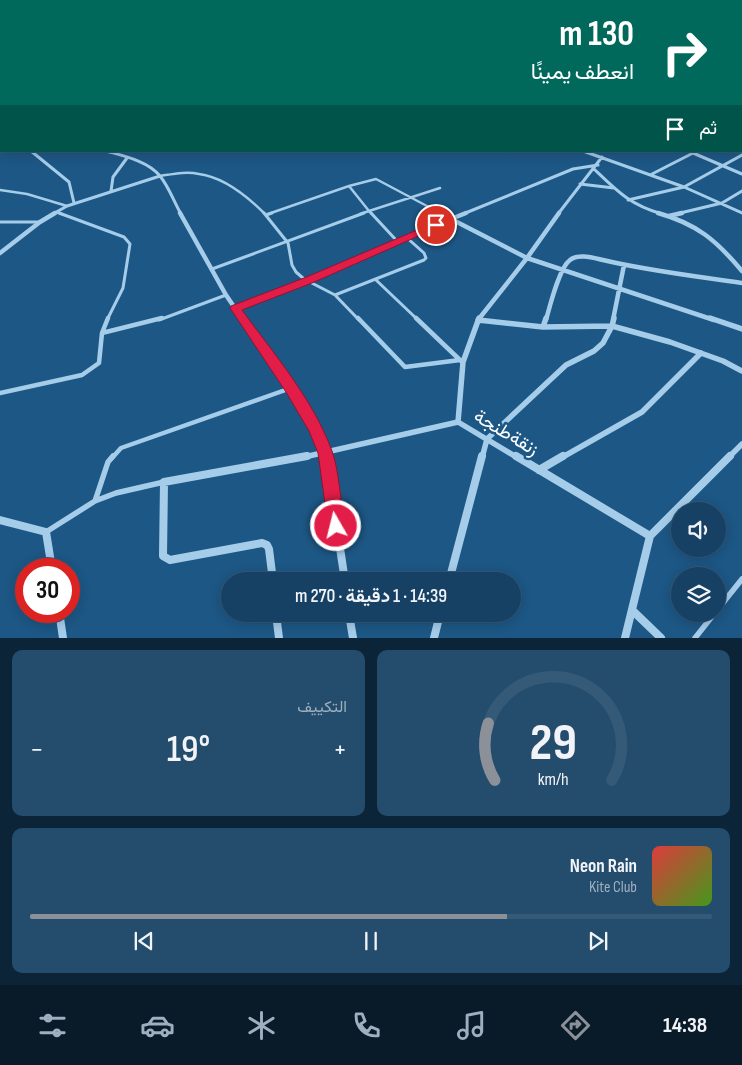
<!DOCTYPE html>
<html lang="ar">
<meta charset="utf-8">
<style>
:root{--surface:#164164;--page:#234c6d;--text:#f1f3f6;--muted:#9eafbf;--line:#355a78;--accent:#8c9099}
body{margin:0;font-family:"Sofia Sans Condensed",Vazirmatn,sans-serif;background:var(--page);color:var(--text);direction:rtl;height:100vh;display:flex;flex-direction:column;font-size:19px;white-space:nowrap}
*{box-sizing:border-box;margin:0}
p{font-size:16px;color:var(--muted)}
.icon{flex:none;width:28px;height:28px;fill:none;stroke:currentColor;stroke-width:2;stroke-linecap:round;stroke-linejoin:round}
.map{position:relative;height:638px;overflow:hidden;direction:ltr}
.sheet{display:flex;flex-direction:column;gap:12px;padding:12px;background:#0c2437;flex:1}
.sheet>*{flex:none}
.guide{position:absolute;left:0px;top:0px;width:742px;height:152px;box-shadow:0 2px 12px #0003,0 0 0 1px var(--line);direction:rtl;background:#00695c;color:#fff;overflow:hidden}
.buttons{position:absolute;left:671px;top:502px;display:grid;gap:10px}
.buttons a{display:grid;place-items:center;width:55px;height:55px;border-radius:50%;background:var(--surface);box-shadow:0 2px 12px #0003,0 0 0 1px var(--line);font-size:25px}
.speed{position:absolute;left:15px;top:558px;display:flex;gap:10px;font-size:25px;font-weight:700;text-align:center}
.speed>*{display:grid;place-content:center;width:65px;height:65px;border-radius:50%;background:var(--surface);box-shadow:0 2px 12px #0003,0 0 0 1px var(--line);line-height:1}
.speed .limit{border:8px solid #d22;background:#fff;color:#111}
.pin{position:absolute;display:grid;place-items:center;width:42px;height:42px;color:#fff;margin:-21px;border:2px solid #fff;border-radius:50%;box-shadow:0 1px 5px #0007}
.me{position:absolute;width:55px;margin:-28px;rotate:352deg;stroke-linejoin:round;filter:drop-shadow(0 0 4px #0008)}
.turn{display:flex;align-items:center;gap:18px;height:105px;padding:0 25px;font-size:22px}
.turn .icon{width:65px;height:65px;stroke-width:2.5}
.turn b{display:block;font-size:35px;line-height:42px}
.then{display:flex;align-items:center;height:48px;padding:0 25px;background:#0003;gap:10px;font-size:19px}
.big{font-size:38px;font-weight:600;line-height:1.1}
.sheet .tile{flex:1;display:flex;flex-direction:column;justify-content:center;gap:8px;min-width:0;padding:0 18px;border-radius:10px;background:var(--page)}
.sheet .dial{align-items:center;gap:0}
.dial svg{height:130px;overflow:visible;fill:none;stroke:var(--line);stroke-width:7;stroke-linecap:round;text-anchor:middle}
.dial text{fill:var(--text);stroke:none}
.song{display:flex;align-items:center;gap:15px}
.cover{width:60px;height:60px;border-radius:8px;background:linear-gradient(135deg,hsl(0 70% 55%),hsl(100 70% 35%))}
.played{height:5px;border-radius:2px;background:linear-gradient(90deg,var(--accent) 70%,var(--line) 70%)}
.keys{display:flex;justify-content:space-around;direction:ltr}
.heat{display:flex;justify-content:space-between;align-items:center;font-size:28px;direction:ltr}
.sheet .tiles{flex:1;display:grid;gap:12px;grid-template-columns:1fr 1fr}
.tile:last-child{grid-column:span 2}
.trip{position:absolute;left:221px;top:572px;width:300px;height:50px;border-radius:25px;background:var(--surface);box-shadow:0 2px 12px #0003,0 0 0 1px var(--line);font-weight:600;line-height:50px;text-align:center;direction:rtl}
.tab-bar{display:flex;height:80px;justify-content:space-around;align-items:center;background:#091a28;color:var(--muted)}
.tab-bar .icon{width:35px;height:35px}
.tab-bar .selected{color:var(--accent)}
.tab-bar b{font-size:22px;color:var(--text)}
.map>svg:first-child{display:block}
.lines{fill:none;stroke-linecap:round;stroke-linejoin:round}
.lane-far3{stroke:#a5cdea;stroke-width:2.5}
.lane-far2{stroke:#a5cdea;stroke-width:3}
.lane-far1{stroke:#a5cdea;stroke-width:4.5}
.lane{stroke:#a5cdea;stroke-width:5.5}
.street-far3{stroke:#a5cdea;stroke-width:3}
.street-far2{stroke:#a5cdea;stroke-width:4.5}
.street-far1{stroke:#a5cdea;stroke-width:5.5}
.street{stroke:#a5cdea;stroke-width:8}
.secondary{fill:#d0e6f8;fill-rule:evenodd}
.route{fill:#e11d48;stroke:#92132f}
.labels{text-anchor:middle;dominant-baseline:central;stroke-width:5;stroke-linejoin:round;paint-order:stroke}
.street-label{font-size:19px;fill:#fff;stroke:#1d5785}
</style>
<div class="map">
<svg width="742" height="638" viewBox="0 0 742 638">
<rect width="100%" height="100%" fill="#1d5785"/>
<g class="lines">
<path class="lane-far3" d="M160 176C173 174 186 171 199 174 223 177 248 197 265 214
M349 186 369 211 440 188
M0 190 27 194 67 206
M56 212 62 214
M268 214 349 186 376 179 442 214
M360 214 369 211 372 214"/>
<path class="lane-far2" d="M59 213 124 237 130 244 123 288 107 320
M264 213 288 243 292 265 296 272 304 279 335 295 359 320
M371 213 397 241
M440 213 451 219
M266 215 272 213
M0 222H40
M212 269 364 213
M376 280 418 320
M335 295 424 260 426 258 424 253 406 237
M235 308 308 280 451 219
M159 320 226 295"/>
<path class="lane-far1" d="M358 318 405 367 460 360
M416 318 461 361
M102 333 162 318
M0 393 82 375 99 363 102 333 108 318
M112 458 121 448 291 388"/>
<path class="lane" d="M95 501 108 462 113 456
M46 532 95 501 116 493 164 482
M718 609 742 579
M695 638 714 614"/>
<path class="street-far3" d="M31 151 69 182 74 203
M106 151C124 156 148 161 160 176 169 187 174 202 181 214
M583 151 684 187 742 213
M693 153 742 174
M594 169C617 191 630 205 662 214
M652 174 697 151
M580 184 614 188
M111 191 113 177 127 158
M628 200 684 187 742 155
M53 214 67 206 160 176
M463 214 573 169 598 165
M558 214 602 157
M676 214 722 203 742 191"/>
<path class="street-far2" d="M180 213 226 295 243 320
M658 213C697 224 716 240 742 271
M669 216 682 213
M451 219 527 258 714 320
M451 219 466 213
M0 253 40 222 55 213
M478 320 527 258 559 213
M546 320C550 306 559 268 570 260 578 253 594 258 603 260 649 271 695 276 742 283
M613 320 624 265"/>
<path class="street-far1" d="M242 318 291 388 314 427 327 458
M479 318 463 362 458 422 518 458
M710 318 742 329
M478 320 543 327 612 326 670 342 723 361 742 371
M543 327 546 318
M300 458 458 422
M482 458 487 439 566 365 594 351 603 343 612 326 614 318
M561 458 642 412 701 353
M728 458 742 444"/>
<path class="street" d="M326 456 345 581
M516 456 650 536
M539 470 563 456
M0 520 46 532 52 569
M273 581 269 549 267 545 262 543 170 560 163 556 164 482 307 456
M449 581 482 456
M632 610 661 638
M59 611 63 638
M276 614 279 638
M349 614 353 638
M434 638 440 614
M625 638 650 536 730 456"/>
<path class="secondary" d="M741 72H742V74H741Z"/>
</g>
<linearGradient id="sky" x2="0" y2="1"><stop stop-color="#103049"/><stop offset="0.44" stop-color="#3a6994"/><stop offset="1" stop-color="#3a6994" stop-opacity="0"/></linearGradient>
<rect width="742" height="161" fill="url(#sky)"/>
<path class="route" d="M436 222 440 225 439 227 312 283 242 310C274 354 313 399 332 451 339 470 341 505 345 526L342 532 336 534 331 532 328 526 318 453 309 431 286 392 230 308 231 306 304 278Z"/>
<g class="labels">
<g class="street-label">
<text transform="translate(506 433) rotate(31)">زنقةطنجة</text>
</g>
</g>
</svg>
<div class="buttons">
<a><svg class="icon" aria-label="sound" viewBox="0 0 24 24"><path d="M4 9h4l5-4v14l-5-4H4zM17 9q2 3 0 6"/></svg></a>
<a><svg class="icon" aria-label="layers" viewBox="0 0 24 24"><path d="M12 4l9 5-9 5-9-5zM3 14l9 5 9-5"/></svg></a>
</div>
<div class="speed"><div class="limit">30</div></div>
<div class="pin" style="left:436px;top:225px;background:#d93025"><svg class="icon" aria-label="arrive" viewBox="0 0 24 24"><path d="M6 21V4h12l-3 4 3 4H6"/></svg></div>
<svg class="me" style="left:336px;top:526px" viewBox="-20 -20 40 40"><circle r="17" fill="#e11d48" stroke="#fff" stroke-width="3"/><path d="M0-11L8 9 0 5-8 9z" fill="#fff"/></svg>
<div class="trip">14:39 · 1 دقيقة · 270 m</div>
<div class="guide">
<div class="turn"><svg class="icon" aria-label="right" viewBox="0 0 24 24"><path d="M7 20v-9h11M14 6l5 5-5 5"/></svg><div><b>130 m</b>انعطف يمينًا</div></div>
<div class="then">ثم<svg class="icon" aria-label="arrive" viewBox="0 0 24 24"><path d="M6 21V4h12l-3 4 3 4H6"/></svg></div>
</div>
</div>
<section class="sheet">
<div class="tiles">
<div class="tile dial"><svg viewBox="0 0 100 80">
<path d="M14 69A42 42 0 1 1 86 69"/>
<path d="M14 69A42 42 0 0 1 10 34" stroke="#8c9099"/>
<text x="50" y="56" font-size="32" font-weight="700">29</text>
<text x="50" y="72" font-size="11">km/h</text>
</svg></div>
<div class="tile"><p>التكييف</p>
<div class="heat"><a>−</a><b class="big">19°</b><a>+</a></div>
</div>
<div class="tile">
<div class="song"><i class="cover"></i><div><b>Neon Rain</b><p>Kite Club</p></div></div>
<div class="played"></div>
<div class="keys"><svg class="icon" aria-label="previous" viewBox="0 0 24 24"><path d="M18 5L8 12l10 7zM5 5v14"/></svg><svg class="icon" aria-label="pause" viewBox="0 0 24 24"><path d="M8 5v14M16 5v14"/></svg><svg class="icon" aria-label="next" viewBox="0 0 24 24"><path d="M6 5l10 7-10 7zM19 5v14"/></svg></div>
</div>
</div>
</section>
<nav class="tab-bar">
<b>14:38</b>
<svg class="icon selected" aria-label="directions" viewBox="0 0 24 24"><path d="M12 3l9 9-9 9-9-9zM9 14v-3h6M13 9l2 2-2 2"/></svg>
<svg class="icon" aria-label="music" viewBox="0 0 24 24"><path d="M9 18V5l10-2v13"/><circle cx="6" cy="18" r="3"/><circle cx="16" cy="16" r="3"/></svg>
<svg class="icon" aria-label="phone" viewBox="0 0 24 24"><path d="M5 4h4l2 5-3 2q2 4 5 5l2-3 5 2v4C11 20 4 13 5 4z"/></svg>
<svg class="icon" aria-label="climate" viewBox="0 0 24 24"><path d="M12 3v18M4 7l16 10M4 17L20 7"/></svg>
<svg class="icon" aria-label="car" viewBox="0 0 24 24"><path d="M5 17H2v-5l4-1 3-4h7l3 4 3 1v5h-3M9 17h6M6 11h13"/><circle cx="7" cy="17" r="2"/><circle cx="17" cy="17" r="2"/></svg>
<svg class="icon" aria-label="filters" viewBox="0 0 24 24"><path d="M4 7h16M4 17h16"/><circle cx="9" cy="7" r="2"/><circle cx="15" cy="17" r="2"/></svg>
</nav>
